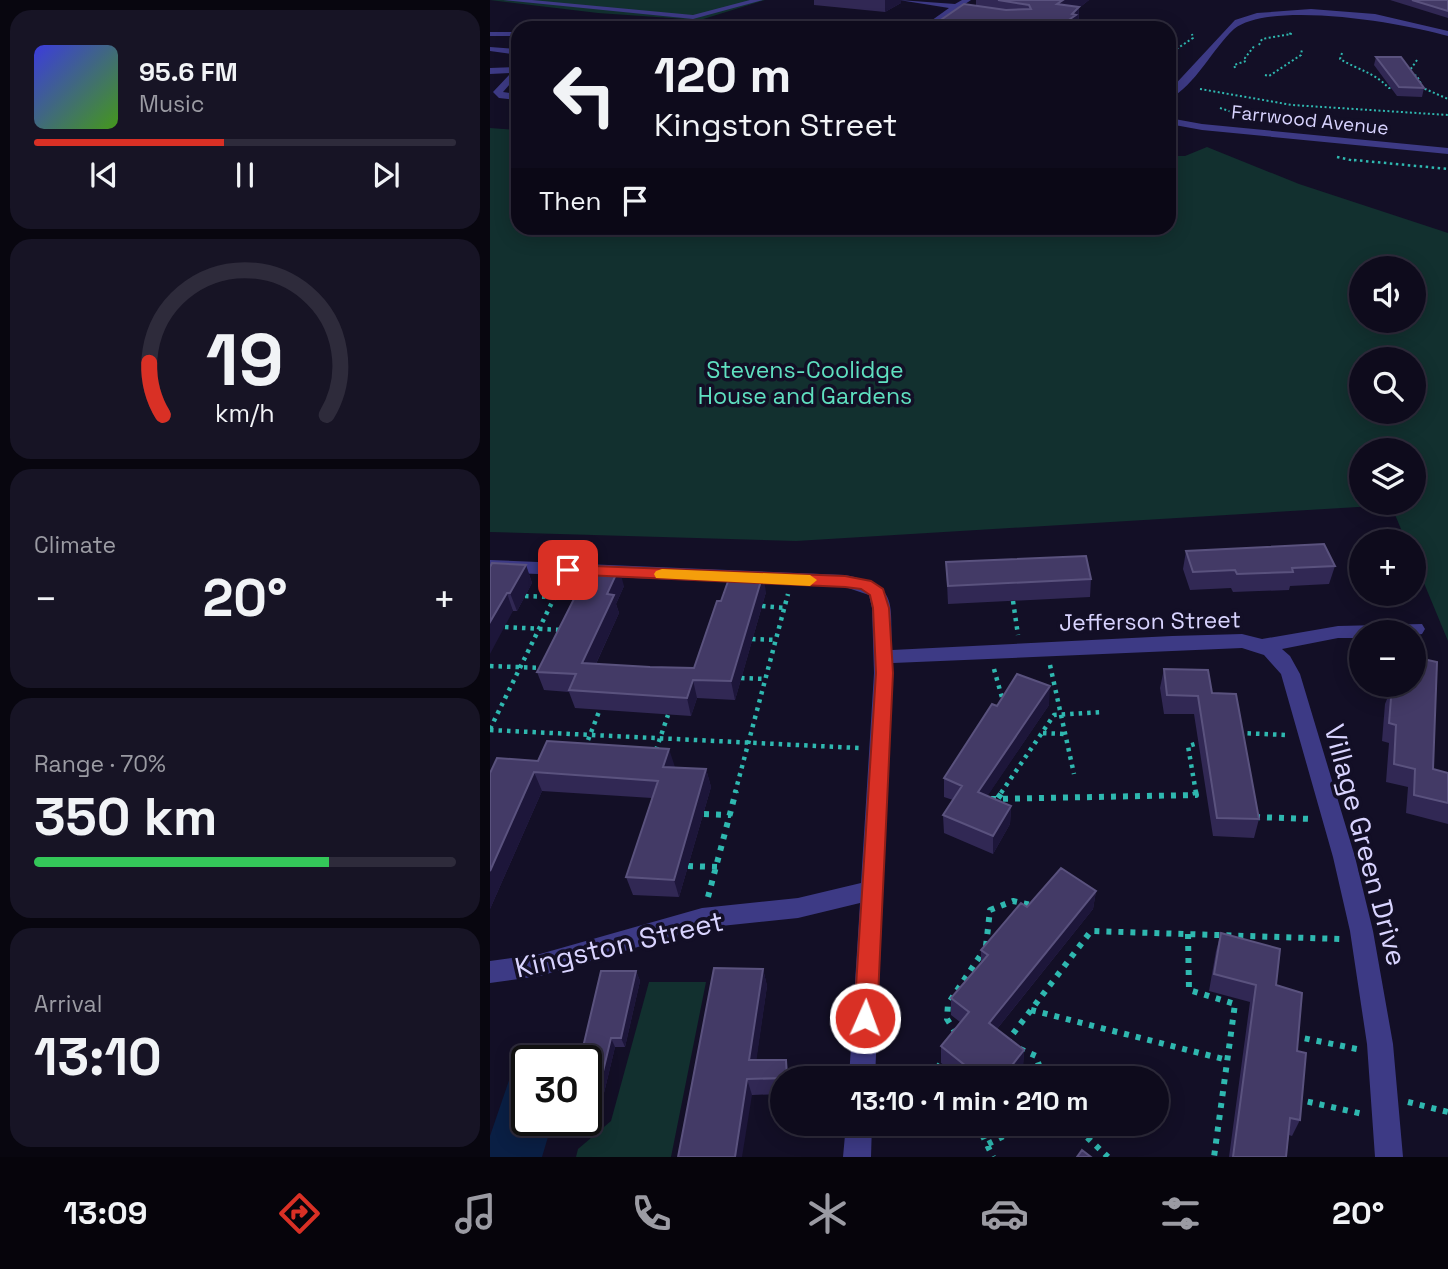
<!DOCTYPE html>
<meta charset="utf-8">
<style>
:root{--surface:#0e0b1c;--page:#171425;--text:#f1f3f6;--muted:#9b9ba3;--line:#2e2b3b;--accent:#d93025}
body{margin:0;font-family:"Space Grotesk",sans-serif;background:var(--page);color:var(--text);height:100vh;display:flex;flex-direction:column;font-size:26px;white-space:nowrap}
*{box-sizing:border-box;margin:0}
p{font-size:23px;color:var(--muted)}
.icon{flex:none;width:38px;height:38px;fill:none;stroke:currentColor;stroke-width:2;stroke-linecap:round;stroke-linejoin:round}
.map{position:relative;flex:1;overflow:hidden}
.details{display:flex;flex-direction:column;gap:10px;padding:10px;background:#08060f;width:490px}
.details>*{flex:none}
.banner{position:absolute;left:21px;top:21px;width:665px;height:214px;border-radius:21px;box-shadow:0 4px 18px #0003,0 0 0 2px var(--line);background:#0e0b1c;color:var(--text);overflow:hidden}
.buttons{position:absolute;left:859px;top:256px;display:grid;gap:14px}
.buttons a{display:grid;place-items:center;width:77px;height:77px;border-radius:50%;background:var(--surface);box-shadow:0 4px 18px #0003,0 0 0 2px var(--line);font-size:35px}
.speed{position:absolute;left:21px;top:1045px;display:flex;gap:14px;font-size:35px;font-weight:700;text-align:center}
.speed>*{display:grid;place-content:center;width:91px;height:91px;border-radius:50%;background:var(--surface);box-shadow:0 4px 18px #0003,0 0 0 2px var(--line);line-height:1}
.speed .limit{border:4px solid #111;border-radius:10px;background:#fff;color:#111}
.pin{position:absolute;display:grid;place-items:center;width:60px;height:60px;color:#fff;margin:-30px;border-radius:14px;box-shadow:0 4px 10px #0006}
.me{position:absolute;width:77px;margin:-38px;rotate:2deg;stroke-linejoin:round;filter:drop-shadow(0 0 5px #0008)}
.turn{display:flex;align-items:center;gap:24px;height:147px;padding:0 28px;font-size:32px}
.turn .icon{width:91px;height:91px;stroke-width:2.5}
.turn b{display:block;font-size:49px;line-height:60px}
.then{display:flex;align-items:center;height:66px;padding:0 28px;background:#0003;gap:14px;font-size:26px}
.big{font-size:52px;font-weight:700;line-height:1.1}
.details .widget{flex:1;display:flex;flex-direction:column;justify-content:center;gap:10px;min-width:0;padding:0 24px;border-radius:21px;background:var(--page)}
.details .dial{align-items:center;gap:0}
.dial svg{height:182px;overflow:visible;fill:none;stroke:var(--line);stroke-width:7;stroke-linecap:round;text-anchor:middle}
.dial text{fill:var(--text);stroke:none}
.song{display:flex;align-items:center;gap:21px}
.cover{width:84px;height:84px;border-radius:10px;background:linear-gradient(135deg,hsl(240 70% 55%),hsl(100 70% 35%))}
.played{height:7px;border-radius:4px;background:linear-gradient(90deg,var(--accent) 45%,var(--line) 45%)}
.keys{display:flex;justify-content:space-around;direction:ltr}
.heat{display:flex;justify-content:space-between;align-items:center;font-size:38px;direction:ltr}
.charge{height:10px;border-radius:5px;background:linear-gradient(90deg,#34c759 70%,var(--line) 0)}
.trip{position:absolute;left:280px;top:1066px;width:399px;height:70px;border-radius:35px;background:var(--surface);box-shadow:0 4px 18px #0003,0 0 0 2px var(--line);font-weight:700;line-height:70px;text-align:center}
.menu{display:flex;height:112px;justify-content:space-around;align-items:center;background:#06040b;color:var(--muted)}
.menu .icon{width:49px;height:49px}
.menu .selected{color:var(--accent)}
.menu b{font-size:32px;color:var(--text)}
main{display:flex;flex:1;min-height:0}
.map>svg:first-child{display:block}
.green{fill:#12302f;fill-rule:evenodd}
.water{fill:#0a1f44}
.lines{fill:none;stroke-linecap:round;stroke-linejoin:round}
.path-far3{stroke:#2fb8b0;stroke-width:2;stroke-dasharray:2 2.5;stroke-linecap:butt}
.path-far2{stroke:#2fb8b0;stroke-width:2.5;stroke-dasharray:2.5 3.5;stroke-linecap:butt}
.path-far1{stroke:#2fb8b0;stroke-width:4.5;stroke-dasharray:3.5 5;stroke-linecap:butt}
.path{stroke:#2fb8b0;stroke-width:6;stroke-dasharray:5 7;stroke-linecap:butt}
.minor{fill:#3d3a85;fill-rule:evenodd}
.wall{fill:#312854}
.shaded-wall{fill:#1d163a}
.building{fill:#433a66;stroke:#5a527e;stroke-width:2}
.route{fill:#d93025;stroke:#8d1f18;stroke-width:2}
.slow{fill:#f59e0b}
.labels{text-anchor:middle;dominant-baseline:central;stroke-width:7;stroke-linejoin:round;paint-order:stroke}
.far-street-label{font-size:19px;fill:#d9d4ff;stroke:#130f26}
.park-label{font-size:23px;fill:#5fe0c0;stroke:#130f26}
.street-label{font-size:23px;fill:#d9d4ff;stroke:#130f26}
.near-street-label{font-size:28px;fill:#d9d4ff;stroke:#130f26}
</style>
<main>
<section class="details">
<div class="widget">
<div class="song"><i class="cover"></i><div><b>95.6 FM</b><p>Music</p></div></div>
<div class="played"></div>
<div class="keys"><svg class="icon" aria-label="previous" viewBox="0 0 24 24"><path d="M18 5L8 12l10 7zM5 5v14"/></svg><svg class="icon" aria-label="pause" viewBox="0 0 24 24"><path d="M8 5v14M16 5v14"/></svg><svg class="icon" aria-label="next" viewBox="0 0 24 24"><path d="M6 5l10 7-10 7zM19 5v14"/></svg></div>
</div>
<div class="widget dial"><svg viewBox="0 0 100 80">
<path d="M14 69A42 42 0 1 1 86 69"/>
<path d="M14 69A42 42 0 0 1 8 46" stroke="#d93025"/>
<text x="50" y="56" font-size="32" font-weight="700">19</text>
<text x="50" y="72" font-size="11">km/h</text>
</svg></div>
<div class="widget"><p>Climate</p>
<div class="heat"><a>−</a><b class="big">20°</b><a>+</a></div>
</div>
<div class="widget"><p>Range · 70%</p><b class="big">350 km</b><div class="charge"></div></div>
<div class="widget"><p>Arrival</p><b class="big">13:10</b></div>
</section>
<div class="map">
<svg width="958" height="1157" viewBox="0 0 958 1157">
<rect width="100%" height="100%" fill="#130f26"/>
<path class="green" d="M0 0H275L210 20 108 13Z
M0 128 28 130V228H679V156H695L717 147 809 184 958 233V641L924 559V541H916L901 505 306 541 0 532ZM872 268H924V320H872ZM872 359H924V411H872ZM872 450H924V502H872Z
M159 982H216L181 1157H86L88 1149 121 1121Z"/>
<path class="water" d="M25 1063 37 1064V1120H63L52 1157H0V1136Z"/>
<g class="lines">
<path class="path-far3" d="M769 45 772 39 801 34 797 32
M852 53 850 59C870 71 882 71 899 88H904
M679 54 703 38 702 34
M927 60 918 73 927 76 933 88 958 99
M745 68 744 65 756 61 755 58 765 45
M775 75 779 76 811 55 812 49
M710 89 802 105 958 115
M730 108 742 112"/>
<path class="path-far2" d="M847 157 865 161
M864 160 958 169"/>
<path class="path-far1" d="M35 596 88 598
M523 601 528 635
M272 606 295 608
M15 627 72 630
M262 639 286 640
M560 665 584 774
M0 666 54 668
M504 669 513 701
M251 678 276 679
M0 729 70 586
M0 730 369 748
M553 733 575 734
M749 733 796 735
M95 748 110 709
M166 750 178 715
M245 793 298 594
M511 793 564 715 612 712
M706 793 698 746 708 743"/>
<path class="path" d="M508 798 513 791
M501 799 706 795 705 791
M214 814 241 815
M765 817 822 819
M198 866 227 867
M218 897 246 791
M698 934 699 990 745 1004 724 1157
M496 946 500 910 523 901 546 906
M541 1010 737 1060
M466 1033 457 1019 458 1004 492 953
M803 1036 867 1049
M519 1044V1039L601 931 851 939
M530 1049 546 1056 553 1078
M394 1074 410 1078
M440 1078 454 1059
M806 1099 873 1114
M918 1102 958 1112
M487 1124 503 1157
M578 1124 585 1126 618 1157
M498 1144 537 1124"/>
<path class="minor" d="M13 0H42L203 15 260 0H273L203 19Z
M409 0 465 4 472 0H481L440 28H431L459 8Z
M821 9 885 14 958 31V36C913 23 782 0 744 29 723 48 705 86 679 99V91L745 20 767 13Z
M0 32H28V36H0Z
M0 47 28 49V55L0 51Z
M28 67V75L13 92 28 94V100L9 98 3 92 21 73 0 74V68Z
M679 118 712 124 958 148V154L712 130 679 124Z
M0 560 355 575C409 586 400 601 402 650L682 636 752 634 772 639 848 626 932 624 935 629 932 634 926 635 924 632H872V638H848L792 649 800 656 810 674 865 857 883 931 903 1044 913 1157H885L877 1044 860 931 843 857 791 674 774 655 752 648 403 663 385 1078H359L370 903 308 918 212 928 50 976 0 983V961L50 954 212 908 308 898 371 883 384 673 382 608 379 595 355 587 0 572Z
M356 1124H382L381 1157H353Z"/>
</g>
<path class="wall" d="M324 0H411V3L395 12 324 5Z
M486 0H599L589 8 588 28H442V26L486 6Z
M900 0H958V18Z
M886 57 934 88 932 97 907 96 884 65Z
M696 551 845 566 839 584 800 586 799 590 743 592 741 588 700 590 693 569Z
M456 562 601 579 600 597 458 604Z
M36 565 42 583 27 611H23L0 567Z
M134 586 126 604 129 613 106 664 160 667 204 668 231 601 276 592 245 700 207 698 201 716 85 708 79 692 54 690 47 672 84 598 83 593Z
M674 669 722 693 769 819 764 838 723 836 704 714H674L670 688Z
M903 684H924L943 769 958 773V824L916 813 918 787 896 782 899 743 892 741 895 704Z
M559 705 497 796 521 806 520 824 503 854 454 833 453 815 463 800 454 797V778L507 706Z
M184 767 216 769 221 787 189 897 143 895 136 877 162 798 52 791 0 909V773Z
M606 891 603 909 507 1029 534 1050 533 1066 524 1078H471L451 1063V1046L470 1022 461 1015V998L491 963V950L537 907Z
M731 933 786 985 807 1051 810 1120 802 1136 799 1135 796 1157H739L760 1002 719 991 726 951Z
M273 969 277 986 266 1060 292 1078V1094L262 1095 188 1157Z
M146 971 150 981 135 1047H125L108 1118H96V1060Z"/>
<path class="shaded-wall" d="M395 0H411V3L395 12Z
M573 0H599L589 8 587 28H567V4Z
M36 565 42 583 27 611 20 593Z
M129 568 134 586 126 604 129 613 98 681 92 663 117 594Z
M273 574 276 592 245 700 241 681Z
M17 593 23 611 0 654V622Z
M203 680 207 698 201 716 197 698Z
M560 686 559 705 488 810V792Z
M179 749 185 767H173Z
M216 769 221 787 189 897 184 880Z
M44 772 52 791 0 909V871Z
M521 806 520 824 503 854V836Z
M606 891 603 909 498 1040 499 1023Z
M273 969 277 986 264 1077 259 1060Z
M146 971 150 981 135 1047 131 1038Z
M121 1038 125 1047 108 1118 104 1109Z
M534 1050 533 1066 524 1078H512Z
M296 1060 300 1076V1078H297Z
M257 1079 262 1095 252 1157H245Z"/>
<path class="building" d="M508 0H573L567 4 589 7 582 14 586 15 567 28H453L442 26 474 4 516 10 541 9 539 5Z
M922 0H958V11Z
M886 57H911L934 88 909 87Z
M834 544 845 566 802 568 803 572 747 574 745 570 703 572 696 551Z
M596 556 601 579 458 586 456 562Z
M2 563 36 565 20 593H17L0 622V567Z
M97 566 129 568 117 594 124 595 92 663 160 667 204 668 227 601H231L241 573 273 574 241 681 203 680 197 698 79 690 86 674 47 672 87 593H83Z
M924 657 947 662 943 769 958 773V803L924 795 925 769 904 764 906 725 899 723 902 686 908 687V684H924Z
M674 669 718 670 722 693 746 694 769 819 727 818 708 696 677 695Z
M527 674 560 686 488 792 521 806 503 836 453 815 472 786 454 778 502 704 507 706Z
M57 741 179 749 173 767 216 769 184 880 136 877 168 781 44 772 0 871V773L7 758 48 761Z
M571 868 606 891 499 1023 534 1050 512 1078H491L451 1046 479 1012 461 998 498 955 491 950 531 903 537 907Z
M731 933 790 949 786 985 812 993 807 1051 816 1053 810 1120 800 1118 796 1157H743L766 985 724 974Z
M224 968 273 969 259 1060H296L297 1078 257 1079 245 1157H188Z
M111 971H146L131 1038H121L104 1109H96V1060H90Z
M592 1150 601 1157H587Z"/>
<path class="route" d="M78 565 355 576 381 581 393 589 399 608 403 673 387 1018 383 1026 375 1029 367 1026 364 1018 386 673 383 608 380 595 371 589 355 587 73 574 71 570 73 566Z"/>
<path class="slow" d="M172 569 320 575 327 580 320 586 166 578 164 574 166 571Z"/>
<g class="labels">
<g class="far-street-label">
<text transform="translate(820 120) rotate(6)">Farrwood Avenue</text>
</g>
<g class="park-label">
<text x="315" y="370">Stevens-Coolidge<tspan x="315" dy="26">House and Gardens</tspan></text>
</g>
<g class="street-label">
<text transform="translate(660 621) rotate(-1)">Jefferson Street</text>
</g>
<g class="near-street-label">
<text transform="translate(876 845) rotate(75)">Village Green Drive</text>
<text transform="translate(129 944) rotate(-13)">Kingston Street</text>
</g>
</g>
</svg>
<div class="buttons">
<a><svg class="icon" aria-label="sound" viewBox="0 0 24 24"><path d="M4 9h4l5-4v14l-5-4H4zM17 9q2 3 0 6"/></svg></a>
<a><svg class="icon" aria-label="search" viewBox="0 0 24 24"><circle cx="10" cy="10" r="6"/><path d="M15 15l6 6"/></svg></a>
<a><svg class="icon" aria-label="layers" viewBox="0 0 24 24"><path d="M12 4l9 5-9 5-9-5zM3 14l9 5 9-5"/></svg></a>
<a>+</a>
<a>−</a>
</div>
<div class="speed"><div class="limit">30</div></div>
<div class="pin" style="left:78px;top:570px;background:#d93025"><svg class="icon" aria-label="arrive" viewBox="0 0 24 24"><path d="M6 21V4h12l-3 4 3 4H6"/></svg></div>
<svg class="me" style="left:375px;top:1018px" viewBox="-20 -20 40 40"><circle r="17" fill="#d93025" stroke="#fff" stroke-width="3"/><path d="M0-11L8 9 0 5-8 9z" fill="#fff"/></svg>
<div class="trip">13:10 · 1 min · 210 m</div>
<div class="banner">
<div class="turn"><svg class="icon" aria-label="left" viewBox="0 0 24 24"><path d="M17 20v-9H6M10 6l-5 5 5 5"/></svg><div><b>120 m</b>Kingston Street</div></div>
<div class="then">Then<svg class="icon" aria-label="arrive" viewBox="0 0 24 24"><path d="M6 21V4h12l-3 4 3 4H6"/></svg></div>
</div>
</div>
</main>
<nav class="menu">
<b>13:09</b>
<svg class="icon selected" aria-label="directions" viewBox="0 0 24 24"><path d="M12 3l9 9-9 9-9-9zM9 14v-3h6M13 9l2 2-2 2"/></svg>
<svg class="icon" aria-label="music" viewBox="0 0 24 24"><path d="M9 18V5l10-2v13"/><circle cx="6" cy="18" r="3"/><circle cx="16" cy="16" r="3"/></svg>
<svg class="icon" aria-label="phone" viewBox="0 0 24 24"><path d="M5 4h4l2 5-3 2q2 4 5 5l2-3 5 2v4C11 20 4 13 5 4z"/></svg>
<svg class="icon" aria-label="climate" viewBox="0 0 24 24"><path d="M12 3v18M4 7l16 10M4 17L20 7"/></svg>
<svg class="icon" aria-label="car" viewBox="0 0 24 24"><path d="M5 17H2v-5l4-1 3-4h7l3 4 3 1v5h-3M9 17h6M6 11h13"/><circle cx="7" cy="17" r="2"/><circle cx="17" cy="17" r="2"/></svg>
<svg class="icon" aria-label="filters" viewBox="0 0 24 24"><path d="M4 7h16M4 17h16"/><circle cx="9" cy="7" r="2"/><circle cx="15" cy="17" r="2"/></svg>
<b>20°</b>
</nav>
